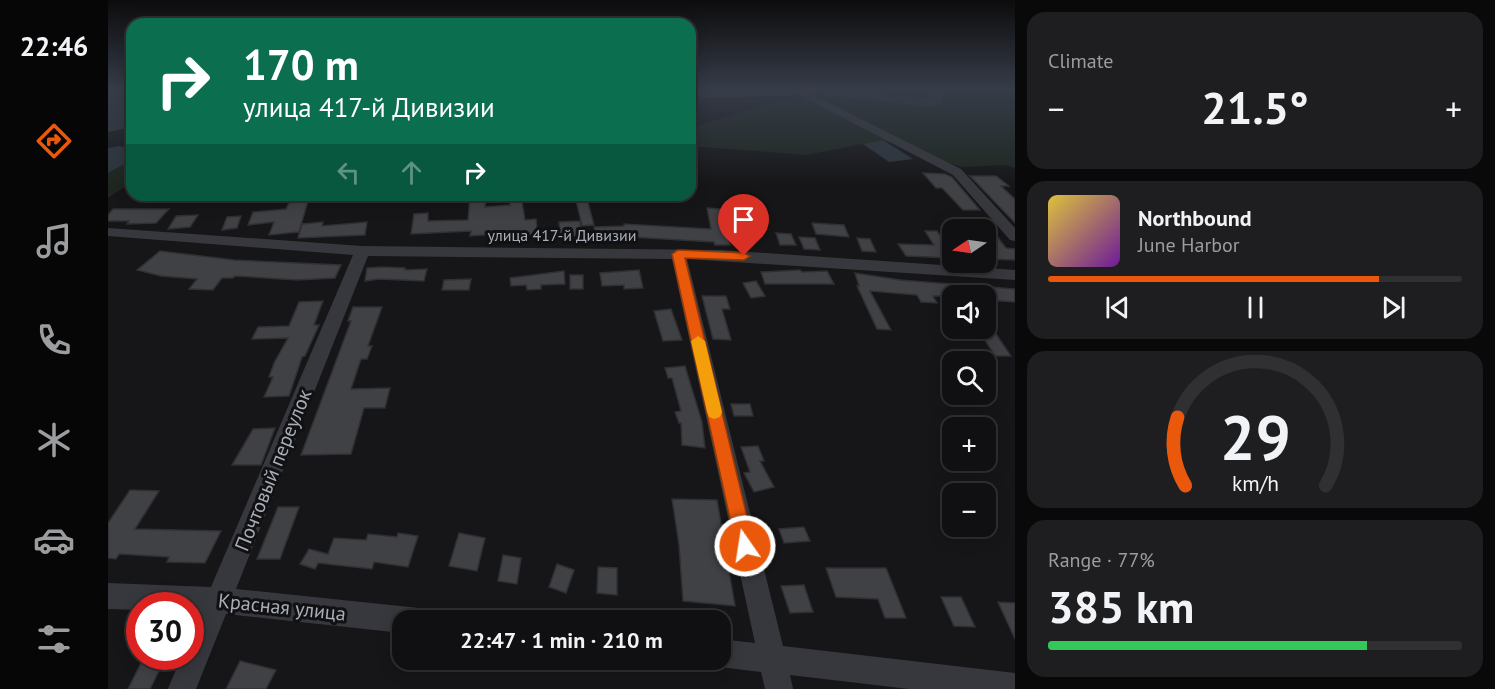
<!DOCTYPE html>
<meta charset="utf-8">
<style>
:root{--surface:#101012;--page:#1e1e20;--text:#f1f3f6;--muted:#9c9d9f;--line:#303032;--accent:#ea580c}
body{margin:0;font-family:"PT Sans",sans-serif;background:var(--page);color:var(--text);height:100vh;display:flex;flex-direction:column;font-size:22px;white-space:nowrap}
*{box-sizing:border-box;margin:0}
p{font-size:20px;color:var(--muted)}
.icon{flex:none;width:33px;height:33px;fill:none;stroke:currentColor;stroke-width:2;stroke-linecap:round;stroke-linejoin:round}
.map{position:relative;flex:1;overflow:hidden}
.drawer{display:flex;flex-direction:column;gap:12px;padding:12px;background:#09090a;width:480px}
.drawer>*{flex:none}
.guide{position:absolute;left:18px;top:18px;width:570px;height:183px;border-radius:18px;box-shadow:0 3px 15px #0003,0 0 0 2px var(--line);background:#0b6e4f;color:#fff;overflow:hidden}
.needle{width:39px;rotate:257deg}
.tools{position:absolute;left:834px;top:219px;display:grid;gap:12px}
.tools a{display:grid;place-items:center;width:54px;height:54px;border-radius:12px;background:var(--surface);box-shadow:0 3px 15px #0003,0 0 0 2px var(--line);font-size:30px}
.speed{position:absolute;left:18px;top:592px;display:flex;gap:12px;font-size:30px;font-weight:700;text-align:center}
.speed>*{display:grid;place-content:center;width:78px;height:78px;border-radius:50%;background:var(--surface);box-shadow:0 3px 15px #0003,0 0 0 2px var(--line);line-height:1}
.speed .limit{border:9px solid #d22;background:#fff;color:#111}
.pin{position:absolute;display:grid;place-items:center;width:51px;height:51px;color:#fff;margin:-62px -26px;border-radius:50% 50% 50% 0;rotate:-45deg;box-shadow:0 0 6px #0007}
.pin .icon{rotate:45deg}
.me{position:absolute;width:66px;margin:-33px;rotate:347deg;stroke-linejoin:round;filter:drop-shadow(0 0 4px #0008)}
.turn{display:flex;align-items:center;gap:21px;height:126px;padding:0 18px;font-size:27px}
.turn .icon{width:78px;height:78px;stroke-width:2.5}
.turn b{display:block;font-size:42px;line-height:51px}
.lanes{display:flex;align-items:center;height:57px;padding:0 18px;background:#0003;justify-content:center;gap:30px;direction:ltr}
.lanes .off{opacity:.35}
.big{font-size:45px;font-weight:700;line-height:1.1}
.drawer .tile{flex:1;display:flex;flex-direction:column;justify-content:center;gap:9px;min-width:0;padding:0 21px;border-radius:18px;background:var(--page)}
.drawer .dial{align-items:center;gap:0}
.dial svg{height:156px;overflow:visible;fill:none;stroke:var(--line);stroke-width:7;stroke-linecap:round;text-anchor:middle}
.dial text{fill:var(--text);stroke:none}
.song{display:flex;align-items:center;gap:18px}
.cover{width:72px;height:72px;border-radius:9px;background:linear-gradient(135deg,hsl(50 70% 55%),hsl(280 70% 35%))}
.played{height:6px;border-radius:3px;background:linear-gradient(90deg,var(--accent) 80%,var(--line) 80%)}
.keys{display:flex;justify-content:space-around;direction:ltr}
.heat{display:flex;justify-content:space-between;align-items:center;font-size:33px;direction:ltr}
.charge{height:9px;border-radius:4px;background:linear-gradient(90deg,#34c759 77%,var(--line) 0)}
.trip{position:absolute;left:284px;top:610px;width:339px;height:60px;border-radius:18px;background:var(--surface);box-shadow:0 3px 15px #0003,0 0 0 2px var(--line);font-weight:700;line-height:60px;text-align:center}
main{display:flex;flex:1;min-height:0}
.menu{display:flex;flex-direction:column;width:108px;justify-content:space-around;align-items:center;background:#060607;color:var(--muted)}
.menu .icon{width:42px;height:42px}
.menu .on{color:var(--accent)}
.menu b{font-size:27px;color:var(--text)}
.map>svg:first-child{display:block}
.green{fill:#1e261f}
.water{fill:#2c353c}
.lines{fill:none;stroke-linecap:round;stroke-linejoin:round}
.river{fill:#2c353c;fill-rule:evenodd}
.building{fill:#404145;stroke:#303034;stroke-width:1.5}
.minor{fill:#37383d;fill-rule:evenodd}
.route{fill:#ea580c;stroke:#983908;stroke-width:1.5}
.slow{fill:#f59e0b}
.labels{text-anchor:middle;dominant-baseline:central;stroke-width:6;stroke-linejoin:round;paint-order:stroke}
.street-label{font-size:16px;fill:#a8adb8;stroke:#111113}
.near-street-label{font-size:20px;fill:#a8adb8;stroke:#111113}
</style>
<main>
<nav class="menu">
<b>22:46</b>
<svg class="icon on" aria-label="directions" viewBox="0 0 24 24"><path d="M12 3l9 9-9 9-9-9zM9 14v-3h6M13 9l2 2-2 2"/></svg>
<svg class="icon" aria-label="music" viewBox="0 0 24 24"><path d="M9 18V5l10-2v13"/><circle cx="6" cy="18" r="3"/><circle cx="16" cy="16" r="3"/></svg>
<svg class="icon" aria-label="phone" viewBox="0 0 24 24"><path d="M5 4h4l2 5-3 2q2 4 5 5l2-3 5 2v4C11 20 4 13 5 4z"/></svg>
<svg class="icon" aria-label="climate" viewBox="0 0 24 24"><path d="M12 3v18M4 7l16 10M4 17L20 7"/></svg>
<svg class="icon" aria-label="car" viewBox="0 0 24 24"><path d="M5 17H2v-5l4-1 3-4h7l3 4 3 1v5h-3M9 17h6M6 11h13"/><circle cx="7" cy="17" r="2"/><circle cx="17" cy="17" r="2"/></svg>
<svg class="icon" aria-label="filters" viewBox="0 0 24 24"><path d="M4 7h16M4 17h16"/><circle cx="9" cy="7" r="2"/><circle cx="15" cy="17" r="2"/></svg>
</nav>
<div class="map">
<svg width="907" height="689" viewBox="0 0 907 689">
<rect width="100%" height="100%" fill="#161618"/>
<path class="green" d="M699 88H907V168L897 165 853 167 775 140 698 155 582 146V128L704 91Z
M24 160V182L0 198V173Z"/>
<path class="water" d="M0 88H24V127L0 132Z
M775 140 805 159 781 162 755 144Z
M12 146 24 151V160L0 173V148Z"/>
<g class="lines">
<path class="river" d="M672 88H685L691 92 684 96 582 98V90Z
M700 88H726L820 98 821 88H835L834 103 827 107 705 94 700 93Z"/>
</g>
<path class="building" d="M815 173 837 174 844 177 872 210H855L834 188H828Z
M862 176H888L901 186H893L907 199V223Z
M362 195H378L377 207 402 205 401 195H413L417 220 428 219 430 237 416 238V232L362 236 363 231 303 234 306 214 320 213V221L360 220Z
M478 195 486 225 474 226 467 196Z
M200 201 191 232 161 235 166 222 140 225 145 212 178 209 181 203Z
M599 208 613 209 615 215 638 216 643 231H618L622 245H607L606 242 505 236V239H488L486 227 516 226V224L603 229Z
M5 209H61L48 223 19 224 21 221H0V215Z
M90 215 82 227 60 229 68 216Z
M133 216 129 228 114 230 119 217Z
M472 221 473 236H452L451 222Z
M215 222 214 226 259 222 257 235 190 238 194 224Z
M704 223 736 225 741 237 708 234Z
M817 231H829L844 253V258L798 256 790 244 826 245Z
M668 233 683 234 688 245H672Z
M878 234 888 235 898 248 907 249V260L878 259Z
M691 237 707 238 712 250 696 249Z
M749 238 762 239 768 252 754 251Z
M52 251 126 260 233 265 227 278 189 280 127 276 125 278H114L105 290 81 289 89 279 53 276 29 270Z
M274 267 297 268V270L319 269 316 281 271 279 257 281 259 268Z
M531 270 535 288 516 289V285L494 286 492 273Z
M692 270 694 272 719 271 726 284H657L653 272Z
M456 271 457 284 433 285V289L419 290 418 285 403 286 402 278Z
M747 273 792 280 907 289V302L878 300V296H825L829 303 813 302 809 295 762 291 783 330 769 329 749 286H751Z
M462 275H475V289H462Z
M363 279 361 290H334L336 280Z
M648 281 657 296 643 298 635 283Z
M594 296H618L622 309H614L623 340 605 339Z
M215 301 206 325H211L197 356 194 357 181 396 156 397 165 377H161L166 363 180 338 144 339 150 327 181 326 191 302Z
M245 307H274L260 346H264L259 359H253L243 389 282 388 277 408H256L243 454 193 455 243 321H240Z
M563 309 574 340 555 341 546 311Z
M873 334H888L903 356H887Z
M577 366 594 422 597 448 574 445 573 423H571L567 412 573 411 564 378H560L557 368Z
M623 404H642L645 416H626Z
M167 428 153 465H124L145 429Z
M650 446 656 461H652L666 487 646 492 636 473 642 472 633 447Z
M22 490 51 491 27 529 113 531 97 563 59 562 61 557 11 554 8 559 0 558V523Z
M564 499 609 500 627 606 575 601 571 545Z
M170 507H191L172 559H149Z
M696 527 702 541 676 543 671 529Z
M290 533 310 536 300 567 266 562 264 569 210 563 207 569 192 564 201 549 220 554 226 538 258 540 260 534 289 537Z
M351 533 377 538 369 571 341 566Z
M395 555 413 558 409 584 390 581Z
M449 564 466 570 458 593 441 587Z
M490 567 509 568V595L489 593Z
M718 568H778L798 618H777L770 599 728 597Z
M696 585 705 612 682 613 673 586Z
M833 597H853L867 627 846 626Z
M890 602 907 603V639Z
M36 657H58L42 689H20Z
M132 661 168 670 158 689H118Z"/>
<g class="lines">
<path class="minor" d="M678 88H691L853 169 907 228V241L902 240 845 175Z
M0 228 254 246 613 250 907 270V280L579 259 675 646 907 673V689H801L682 675 685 689H657L653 672 612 667 602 663 601 660H612V639L647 643 564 259 260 256 128 589 311 608 320 612 324 621H294V633L118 614 88 689H60L73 657H82V635L92 612H82V606H32V610L0 609V583L103 587 245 255 0 236Z"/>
</g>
<linearGradient id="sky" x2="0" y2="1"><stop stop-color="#0c0c0d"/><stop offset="0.48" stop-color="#363c48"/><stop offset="1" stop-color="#363c48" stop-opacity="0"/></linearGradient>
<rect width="907" height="185" fill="url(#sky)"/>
<path class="route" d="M570 250 636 253 642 256 636 260 577 258 646 546 643 553 637 555 630 553 628 546 564 254Z"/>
<path class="slow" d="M590 336 597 341 614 412 612 417 606 419 601 417 599 412 583 341Z"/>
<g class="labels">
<g class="street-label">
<text x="454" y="235">улица 417-й Дивизии</text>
</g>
<g class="near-street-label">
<text transform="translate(165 470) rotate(-68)">Почтовый переулок</text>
<text transform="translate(174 607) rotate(6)">Красная улица</text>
</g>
</g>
</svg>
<div class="tools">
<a><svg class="needle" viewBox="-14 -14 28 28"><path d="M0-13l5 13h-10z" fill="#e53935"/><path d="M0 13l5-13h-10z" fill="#9c9d9f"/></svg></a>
<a><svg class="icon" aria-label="sound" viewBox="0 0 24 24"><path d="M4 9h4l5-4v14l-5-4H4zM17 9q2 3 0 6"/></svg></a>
<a><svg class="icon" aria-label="search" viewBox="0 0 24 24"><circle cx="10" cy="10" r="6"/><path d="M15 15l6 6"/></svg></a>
<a>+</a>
<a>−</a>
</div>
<div class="speed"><div class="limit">30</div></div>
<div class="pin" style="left:636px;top:256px;background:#d93025"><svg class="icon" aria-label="arrive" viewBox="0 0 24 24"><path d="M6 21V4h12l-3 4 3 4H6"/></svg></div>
<svg class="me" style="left:637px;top:546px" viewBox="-20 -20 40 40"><circle r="17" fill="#ea580c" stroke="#fff" stroke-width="3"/><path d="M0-11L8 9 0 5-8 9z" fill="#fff"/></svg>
<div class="trip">22:47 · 1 min · 210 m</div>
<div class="guide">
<div class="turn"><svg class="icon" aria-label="right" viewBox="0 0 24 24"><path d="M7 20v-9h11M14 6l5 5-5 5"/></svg><div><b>170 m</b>улица 417-й Дивизии</div></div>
<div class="lanes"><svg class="icon off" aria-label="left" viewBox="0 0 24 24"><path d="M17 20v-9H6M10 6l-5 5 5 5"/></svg><svg class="icon off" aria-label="ahead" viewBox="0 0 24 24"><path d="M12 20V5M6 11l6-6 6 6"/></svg><svg class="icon" aria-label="right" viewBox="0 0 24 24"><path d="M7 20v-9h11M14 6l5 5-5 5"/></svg></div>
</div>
</div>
<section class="drawer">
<div class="tile"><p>Climate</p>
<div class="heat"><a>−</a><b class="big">21.5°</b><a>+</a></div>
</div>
<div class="tile">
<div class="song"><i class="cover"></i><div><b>Northbound</b><p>June Harbor</p></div></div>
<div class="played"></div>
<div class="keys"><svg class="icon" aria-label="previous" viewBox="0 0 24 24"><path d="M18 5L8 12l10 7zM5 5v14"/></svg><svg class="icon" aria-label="pause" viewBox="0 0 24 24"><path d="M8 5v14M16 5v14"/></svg><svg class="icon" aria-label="next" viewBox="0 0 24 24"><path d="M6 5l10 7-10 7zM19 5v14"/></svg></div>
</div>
<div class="tile dial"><svg viewBox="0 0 100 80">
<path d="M14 69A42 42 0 1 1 86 69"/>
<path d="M14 69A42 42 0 0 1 10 34" stroke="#ea580c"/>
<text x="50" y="56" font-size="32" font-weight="700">29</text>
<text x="50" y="72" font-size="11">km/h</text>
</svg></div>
<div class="tile"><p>Range · 77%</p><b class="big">385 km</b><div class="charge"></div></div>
</section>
</main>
